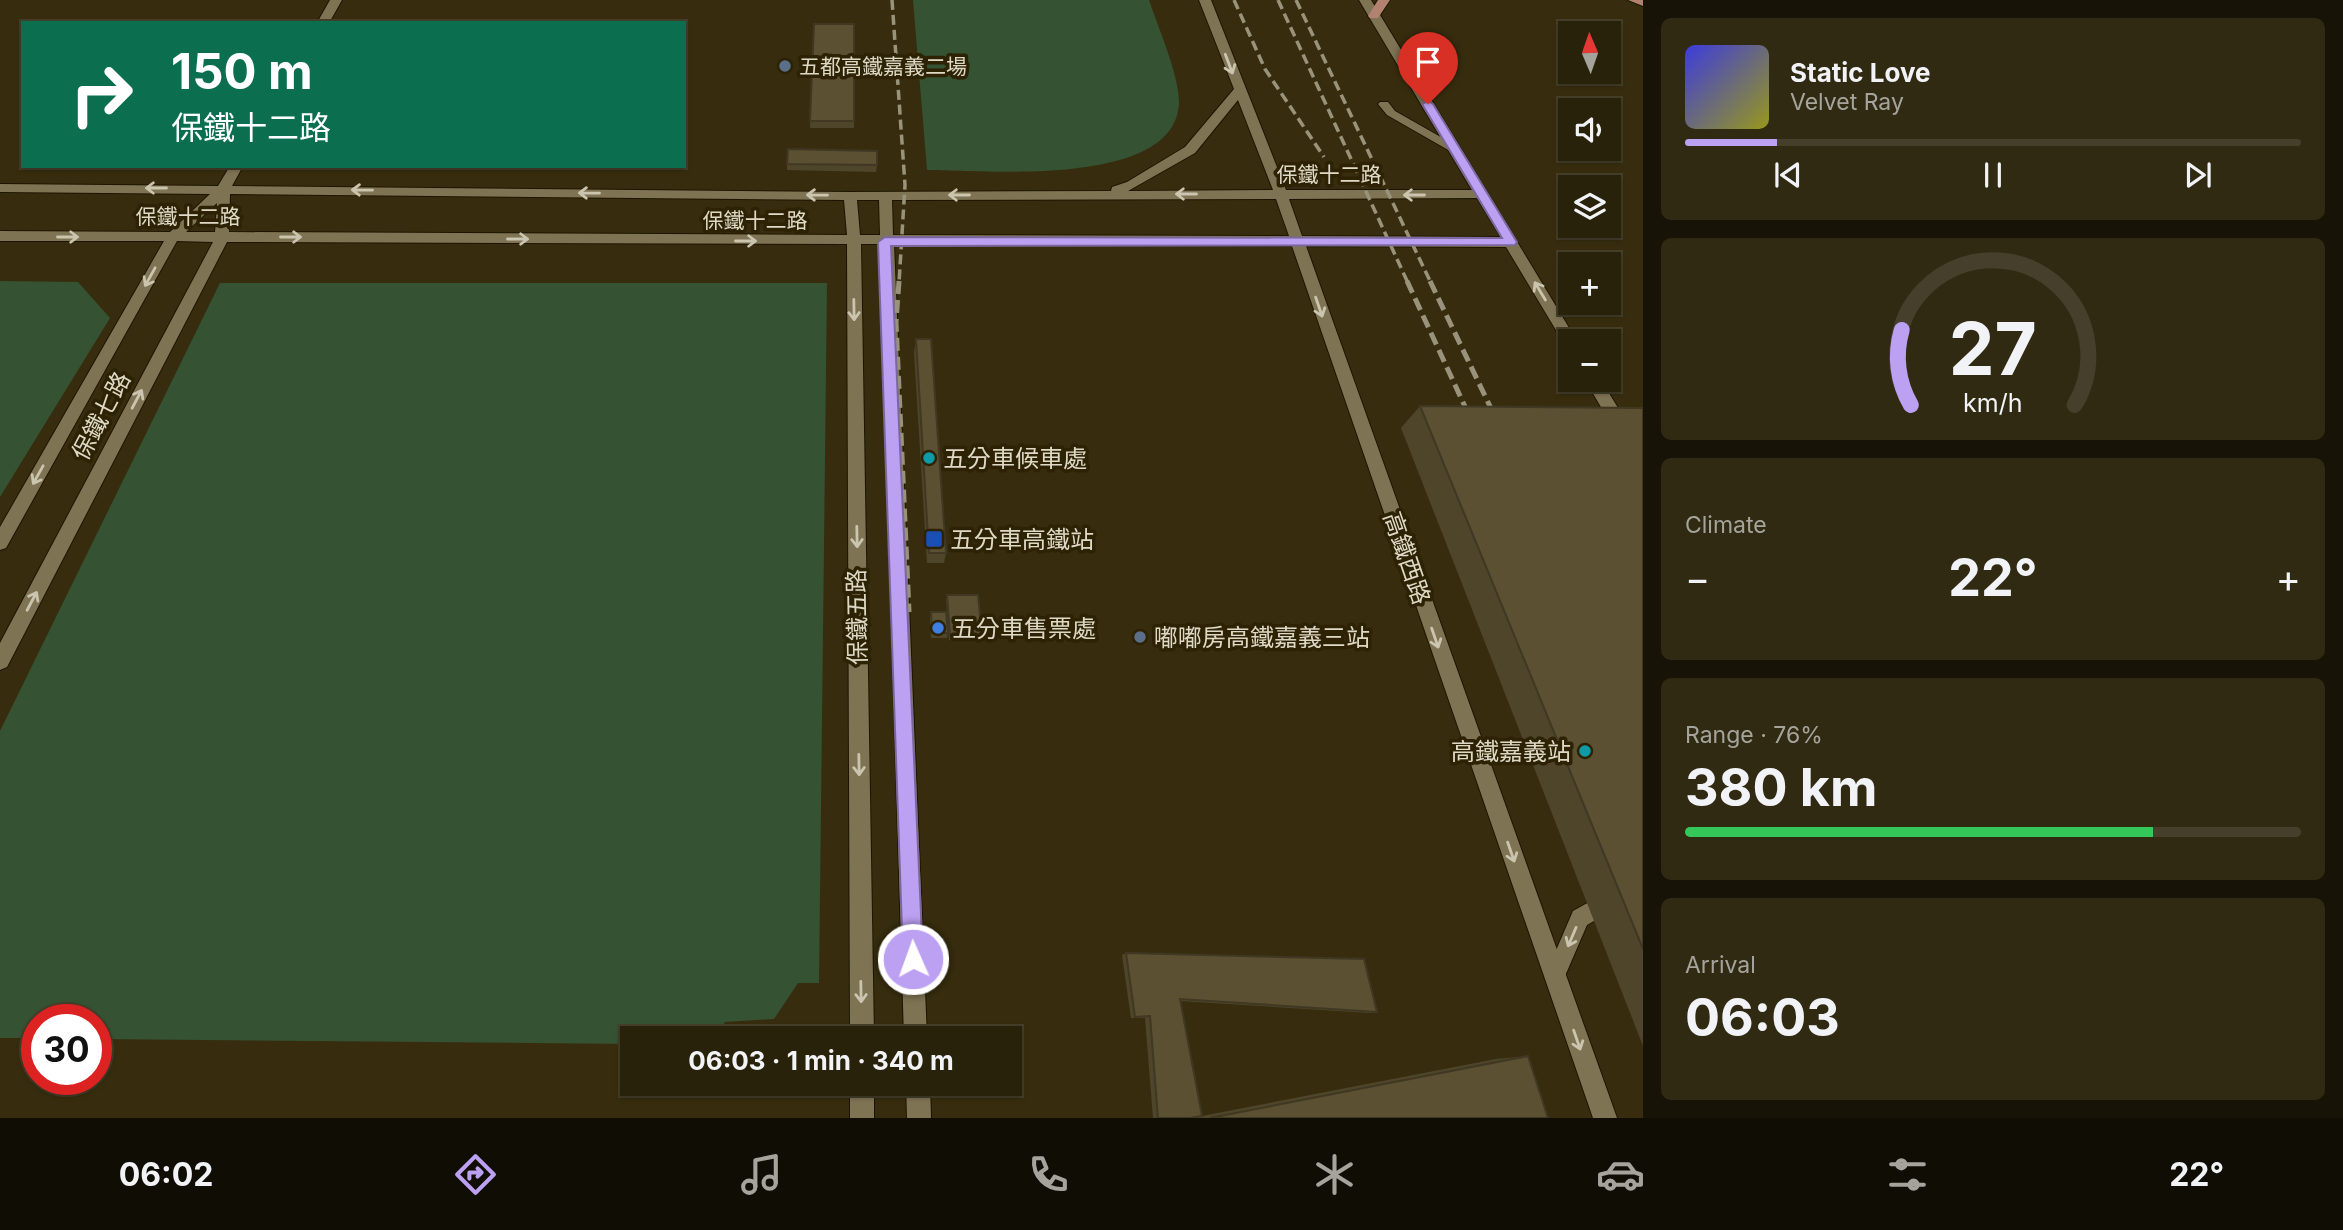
<!DOCTYPE html>
<meta charset="utf-8">
<style>
:root{--surface:#29220a;--page:#312a13;--text:#f1f3f6;--muted:#a5a49c;--line:#453f2b;--accent:#bca0f2}
body{margin:0;font-family:Inter,"Noto Sans TC",sans-serif;background:var(--page);color:var(--text);height:100vh;display:flex;flex-direction:column;font-size:26px;white-space:nowrap}
*{box-sizing:border-box;margin:0}
p{font-size:23px;color:var(--muted)}
.icon{flex:none;width:38px;height:38px;fill:none;stroke:currentColor;stroke-width:2;stroke-linecap:round;stroke-linejoin:round}
.map{position:relative;flex:1;overflow:hidden}
.panel{display:flex;flex-direction:column;gap:18px;padding:18px;background:#171306;width:700px}
.panel>*{flex:none}
.banner{position:absolute;left:21px;top:21px;width:665px;height:147px;border-radius:0px;box-shadow:0 2px 5px #0004,0 0 0 2px var(--line);background:#0b6e4f;color:#fff;overflow:hidden}
.needle{width:46px;rotate:358deg}
.buttons{position:absolute;left:1558px;top:21px;display:grid;gap:14px}
.buttons a{display:grid;place-items:center;width:63px;height:63px;border-radius:0px;background:var(--surface);box-shadow:0 2px 5px #0004,0 0 0 2px var(--line);font-size:35px}
.speed{position:absolute;left:21px;top:1004px;display:flex;gap:14px;font-size:35px;font-weight:700;text-align:center}
.speed>*{display:grid;place-content:center;width:91px;height:91px;border-radius:50%;background:var(--surface);box-shadow:0 2px 5px #0004,0 0 0 2px var(--line);line-height:1}
.speed .limit{border:10px solid #d22;background:#fff;color:#111}
.pin{position:absolute;display:grid;place-items:center;width:60px;height:60px;color:#fff;margin:-72px -30px;border-radius:50% 50% 50% 0;rotate:-45deg;box-shadow:0 0 7px #0007}
.pin .icon{rotate:45deg}
.me{position:absolute;width:77px;margin:-38px;rotate:358deg;stroke-linejoin:round;filter:drop-shadow(0 0 5px #0008)}
.turn{display:flex;align-items:center;gap:24px;height:147px;padding:0 35px;font-size:32px}
.turn .icon{width:91px;height:91px;stroke-width:2.5}
.turn b{display:block;font-size:49px;line-height:60px}
.big{font-size:52px;font-weight:700;line-height:1.1}
.panel .tile{flex:1;display:flex;flex-direction:column;justify-content:center;gap:10px;min-width:0;padding:0 24px;border-radius:10px;background:var(--page)}
.panel .dial{align-items:center;gap:0}
.dial svg{height:182px;overflow:visible;fill:none;stroke:var(--line);stroke-width:7;stroke-linecap:round;text-anchor:middle}
.dial text{fill:var(--text);stroke:none}
.song{display:flex;align-items:center;gap:21px}
.cover{width:84px;height:84px;border-radius:10px;background:linear-gradient(135deg,hsl(240 70% 55%),hsl(60 70% 35%))}
.played{height:7px;border-radius:4px;background:linear-gradient(90deg,var(--accent) 15%,var(--line) 15%)}
.keys{display:flex;justify-content:space-around;direction:ltr}
.heat{display:flex;justify-content:space-between;align-items:center;font-size:38px;direction:ltr}
.charge{height:10px;border-radius:5px;background:linear-gradient(90deg,#34c759 76%,var(--line) 0)}
.trip{position:absolute;left:620px;top:1026px;width:402px;height:70px;border-radius:0px;background:var(--surface);box-shadow:0 2px 5px #0004,0 0 0 2px var(--line);font-weight:700;line-height:70px;text-align:center}
.tabs{display:flex;height:112px;justify-content:space-around;align-items:center;background:#100e04;color:var(--muted)}
.tabs .icon{width:49px;height:49px}
.tabs .on{color:var(--accent)}
.tabs b{font-size:32px;color:var(--text)}
main{display:flex;flex:1;min-height:0}
.map>svg:first-child{display:block}
.green{fill:#355233}
.lines{fill:none;stroke-linecap:round;stroke-linejoin:round}
.service-casing{stroke:#1e1500;stroke-width:2}
.minor-casing{stroke:#1e1500;stroke-width:2}
.primary-casing{stroke:#1e1500;stroke-width:2}
.service{fill:#7e7353;fill-rule:evenodd}
.minor{fill:#7e7353;fill-rule:evenodd}
.primary{fill:#b2816f;fill-rule:evenodd}
.rail-far1{stroke:#9a937b;stroke-width:3.5;stroke-dasharray:10 5;stroke-linecap:butt}
.rail{stroke:#9a937b;stroke-width:5;stroke-dasharray:13 6;stroke-linecap:butt}
.wall{fill:#4e452b}
.building{fill:#5b5032;stroke:#403823;stroke-width:2}
.oneway{stroke:#cbc4af}
.route{fill:#bca0f2;stroke:#7a689d;stroke-width:2}
.service-dot{fill:#5c6f8a;stroke:#2d2304;stroke-width:2.5}
.culture-dot{fill:#0f9aa8;stroke:#2d2304;stroke-width:2.5}
.transit-dot{fill:#1a4fb4;stroke:#2d2304;stroke-width:2.5}
.shop-dot{fill:#3f7fe0;stroke:#2d2304;stroke-width:2.5}
.labels{text-anchor:middle;dominant-baseline:central;stroke-width:7;stroke-linejoin:round;paint-order:stroke}
.far-poi-label{font-size:21px;fill:#ded8c6;stroke:#2d2304;text-anchor:start}
.far-street-label{font-size:21px;fill:#ded8c6;stroke:#2d2304}
.street-label{font-size:24px;fill:#ded8c6;stroke:#2d2304}
.poi-label{font-size:24px;fill:#ded8c6;stroke:#2d2304;text-anchor:start}
</style>
<main>
<div class="map">
<svg width="1643" height="1118" viewBox="0 0 1643 1118">
<rect width="100%" height="100%" fill="#372d0e"/>
<path class="green" d="M913 0H1149C1158 27 1179 75 1179 102 1177 189 983 170 927 170Z
M0 281 78 282 110 318 0 497Z
M220 283H827L819 983H798L774 1019 725 1022 715 1038H632V1044L96 1039V1020H37V1038H0V731Z"/>
<g class="lines">
<g class="service-casing">
<path id="service" d="M1380 102H1388L1395 111 1460 148 1454 152 1450 151 1387 115 1378 104Z
M1625 882 1643 883V903L1627 902 1587 925 1562 983 1555 986 1548 983 1545 976 1573 911Z"/>
</g>
<g class="minor-casing">
<path id="minor" d="M330 0H342L329 23H317Z
M1199 0H1211L1286 190H1472L1359 0H1371L1577 341H1570V346L1565 345 1506 247 1306 246 1617 1118H1593L1292 246 894 244 927 1038H904L880 244H861L874 1038H850L847 244 227 242 7 667 0 670V643L213 242 177 241 6 548 0 550V527L164 241H0V231L170 232 210 194 0 192V184L218 186 230 166H243L232 186 850 192 1111 191 1112 187 1127 182 1185 147 1234 89ZM1238 100 1273 190 1128 191 1195 153ZM230 194 844 200 847 235 229 232ZM1477 198 1501 237 1302 236 1289 199ZM1276 199 1289 236 893 235 892 200ZM857 200H879L880 235H860ZM217 203 215 232H186Z
M1585 380H1601L1643 449V470L1637 468Z
M850 1083H874V1118H850Z
M906 1083H930L931 1118H907Z"/>
</g>
<g class="primary-casing">
<path id="primary" d="M1378 0H1390L1378 18H1370L1368 16Z
M1628 0H1643V6Z"/>
</g>
<use href="#service" class="service"/>
<use href="#minor" class="minor"/>
<use href="#primary" class="primary"/>
<path class="rail-far1" d="M892 0 905 185 899 283
M1234 0 1265 69 1324 157
M1278 0 1408 283
M1296 0 1431 283"/>
<path class="rail" d="M899 281 896 322 909 612
M1407 281 1473 424
M1430 281 1498 423"/>
</g>
<path class="wall" d="M814 24H854V128H810Z
M787 164 877 165 876 172 787 170Z
M916 339 946 553 944 563H927L914 352Z
M1420 406 1643 408V1046L1401 428Z
M947 595 982 635 980 640H949L946 600Z
M931 612 948 633 947 638H931L930 617Z
M1126 953 1377 1012 1370 1013 1180 1001 1202 1116 1496 1059 1528 1056 1548 1118H1153L1145 1018H1131L1122 955Z"/>
<path class="building" d="M814 24H854V121H810Z
M788 149 877 151V165L787 164Z
M916 339H931L946 553H929Z
M1420 406 1643 408V949Z
M947 595H978L982 635H950Z
M931 612H946L948 633H932Z
M1126 953 1364 959 1377 1012 1180 999 1202 1116 1190 1118H1158L1150 1016 1135 1017Z
M1528 1056 1548 1118H1210Z"/>
<defs><path id="oneway-shaft" d="M-6 0H5M1.5-3L5.5 0L1.5 3" fill="none" stroke-width="1.6" stroke-linecap="round" stroke-linejoin="round" transform="scale(1.75)"/></defs>
<g class="oneway">
<use href="#oneway-shaft" transform="translate(1229 64) rotate(69)"/>
<use href="#oneway-shaft" transform="translate(156 188) rotate(-180)"/>
<use href="#oneway-shaft" transform="translate(362 190) rotate(-179)"/>
<use href="#oneway-shaft" transform="translate(589 193) rotate(-179)"/>
<use href="#oneway-shaft" transform="translate(1186 194) rotate(-180)"/>
<use href="#oneway-shaft" transform="translate(817 195) rotate(-179)"/>
<use href="#oneway-shaft" transform="translate(959 195) rotate(180)"/>
<use href="#oneway-shaft" transform="translate(1414 195) rotate(180)"/>
<use href="#oneway-shaft" transform="translate(68 237)"/>
<use href="#oneway-shaft" transform="translate(291 237)"/>
<use href="#oneway-shaft" transform="translate(518 239)"/>
<use href="#oneway-shaft" transform="translate(746 241)"/>
<use href="#oneway-shaft" transform="translate(150 277) rotate(119)"/>
<use href="#oneway-shaft" transform="translate(1540 291) rotate(-121)"/>
<use href="#oneway-shaft" transform="translate(1319 307) rotate(71)"/>
<use href="#oneway-shaft" transform="translate(854 310) rotate(89)"/>
<use href="#oneway-shaft" transform="translate(137 399) rotate(-62)"/>
<use href="#oneway-shaft" transform="translate(38 475) rotate(119)"/>
<use href="#oneway-shaft" transform="translate(857 537) rotate(89)"/>
<use href="#oneway-shaft" transform="translate(32 601) rotate(-62)"/>
<use href="#oneway-shaft" transform="translate(1435 638) rotate(71)"/>
<use href="#oneway-shaft" transform="translate(859 765) rotate(89)"/>
<use href="#oneway-shaft" transform="translate(1511 852) rotate(71)"/>
<use href="#oneway-shaft" transform="translate(1572 937) rotate(113)"/>
<use href="#oneway-shaft" transform="translate(861 992) rotate(89)"/>
<use href="#oneway-shaft" transform="translate(1577 1040) rotate(71)"/>
</g>
<path class="route" d="M1428 101 1433 104 1517 242 1515 245 891 246 923 959 920 966 913 969 906 966 903 959 878 242 885 237 1502 238 1422 104Z"/>
<g class="service-dot">
<circle cx="785" cy="66" r="7"/>
<circle cx="1140" cy="637" r="7"/>
</g>
<g class="culture-dot">
<circle cx="929" cy="458" r="7"/>
<circle cx="1585" cy="751" r="7"/>
</g>
<rect class="transit-dot" x="925" y="530" width="18" height="18" rx="3.5"/>
<circle class="shop-dot" cx="938" cy="628" r="7"/>
<g class="labels">
<g class="far-poi-label">
<text x="799" y="66">五都高鐵嘉義二場</text>
</g>
<g class="far-street-label">
<text x="1329" y="174">保鐵十二路</text>
<text x="188" y="216">保鐵十二路</text>
<text x="755" y="220">保鐵十二路</text>
</g>
<g class="street-label">
<text transform="translate(101 416) rotate(-62)">保鐵七路</text>
<text transform="translate(1407 558) rotate(71)">高鐵西路</text>
<text transform="translate(857 617) rotate(-91)">保鐵五路</text>
</g>
<g class="poi-label">
<text x="943" y="458">五分車候車處</text>
<text x="950" y="539">五分車高鐵站</text>
<text x="952" y="628">五分車售票處</text>
<text x="1154" y="637">嘟嘟房高鐵嘉義三站</text>
<text x="1571" y="751" text-anchor="end">高鐵嘉義站</text>
</g>
</g>
</svg>
<div class="buttons">
<a><svg class="needle" viewBox="-14 -14 28 28"><path d="M0-13l5 13h-10z" fill="#e53935"/><path d="M0 13l5-13h-10z" fill="#a5a49c"/></svg></a>
<a><svg class="icon" aria-label="sound" viewBox="0 0 24 24"><path d="M4 9h4l5-4v14l-5-4H4zM17 9q2 3 0 6"/></svg></a>
<a><svg class="icon" aria-label="layers" viewBox="0 0 24 24"><path d="M12 4l9 5-9 5-9-5zM3 14l9 5 9-5"/></svg></a>
<a>+</a>
<a>−</a>
</div>
<div class="speed"><div class="limit">30</div></div>
<div class="pin" style="left:1428px;top:104px;background:#d93025"><svg class="icon" aria-label="arrive" viewBox="0 0 24 24"><path d="M6 21V4h12l-3 4 3 4H6"/></svg></div>
<svg class="me" style="left:913px;top:959px" viewBox="-20 -20 40 40"><circle r="17" fill="#bca0f2" stroke="#fff" stroke-width="3"/><path d="M0-11L8 9 0 5-8 9z" fill="#fff"/></svg>
<div class="trip">06:03 · 1 min · 340 m</div>
<div class="banner">
<div class="turn"><svg class="icon" aria-label="right" viewBox="0 0 24 24"><path d="M7 20v-9h11M14 6l5 5-5 5"/></svg><div><b>150 m</b>保鐵十二路</div></div>
</div>
</div>
<section class="panel">
<div class="tile">
<div class="song"><i class="cover"></i><div><b>Static Love</b><p>Velvet Ray</p></div></div>
<div class="played"></div>
<div class="keys"><svg class="icon" aria-label="previous" viewBox="0 0 24 24"><path d="M18 5L8 12l10 7zM5 5v14"/></svg><svg class="icon" aria-label="pause" viewBox="0 0 24 24"><path d="M8 5v14M16 5v14"/></svg><svg class="icon" aria-label="next" viewBox="0 0 24 24"><path d="M6 5l10 7-10 7zM19 5v14"/></svg></div>
</div>
<div class="tile dial"><svg viewBox="0 0 100 80">
<path d="M14 69A42 42 0 1 1 86 69"/>
<path d="M14 69A42 42 0 0 1 10 36" stroke="#bca0f2"/>
<text x="50" y="56" font-size="32" font-weight="700">27</text>
<text x="50" y="72" font-size="11">km/h</text>
</svg></div>
<div class="tile"><p>Climate</p>
<div class="heat"><a>−</a><b class="big">22°</b><a>+</a></div>
</div>
<div class="tile"><p>Range · 76%</p><b class="big">380 km</b><div class="charge"></div></div>
<div class="tile"><p>Arrival</p><b class="big">06:03</b></div>
</section>
</main>
<nav class="tabs">
<b>06:02</b>
<svg class="icon on" aria-label="directions" viewBox="0 0 24 24"><path d="M12 3l9 9-9 9-9-9zM9 14v-3h6M13 9l2 2-2 2"/></svg>
<svg class="icon" aria-label="music" viewBox="0 0 24 24"><path d="M9 18V5l10-2v13"/><circle cx="6" cy="18" r="3"/><circle cx="16" cy="16" r="3"/></svg>
<svg class="icon" aria-label="phone" viewBox="0 0 24 24"><path d="M5 4h4l2 5-3 2q2 4 5 5l2-3 5 2v4C11 20 4 13 5 4z"/></svg>
<svg class="icon" aria-label="climate" viewBox="0 0 24 24"><path d="M12 3v18M4 7l16 10M4 17L20 7"/></svg>
<svg class="icon" aria-label="car" viewBox="0 0 24 24"><path d="M5 17H2v-5l4-1 3-4h7l3 4 3 1v5h-3M9 17h6M6 11h13"/><circle cx="7" cy="17" r="2"/><circle cx="17" cy="17" r="2"/></svg>
<svg class="icon" aria-label="filters" viewBox="0 0 24 24"><path d="M4 7h16M4 17h16"/><circle cx="9" cy="7" r="2"/><circle cx="15" cy="17" r="2"/></svg>
<b>22°</b>
</nav>
